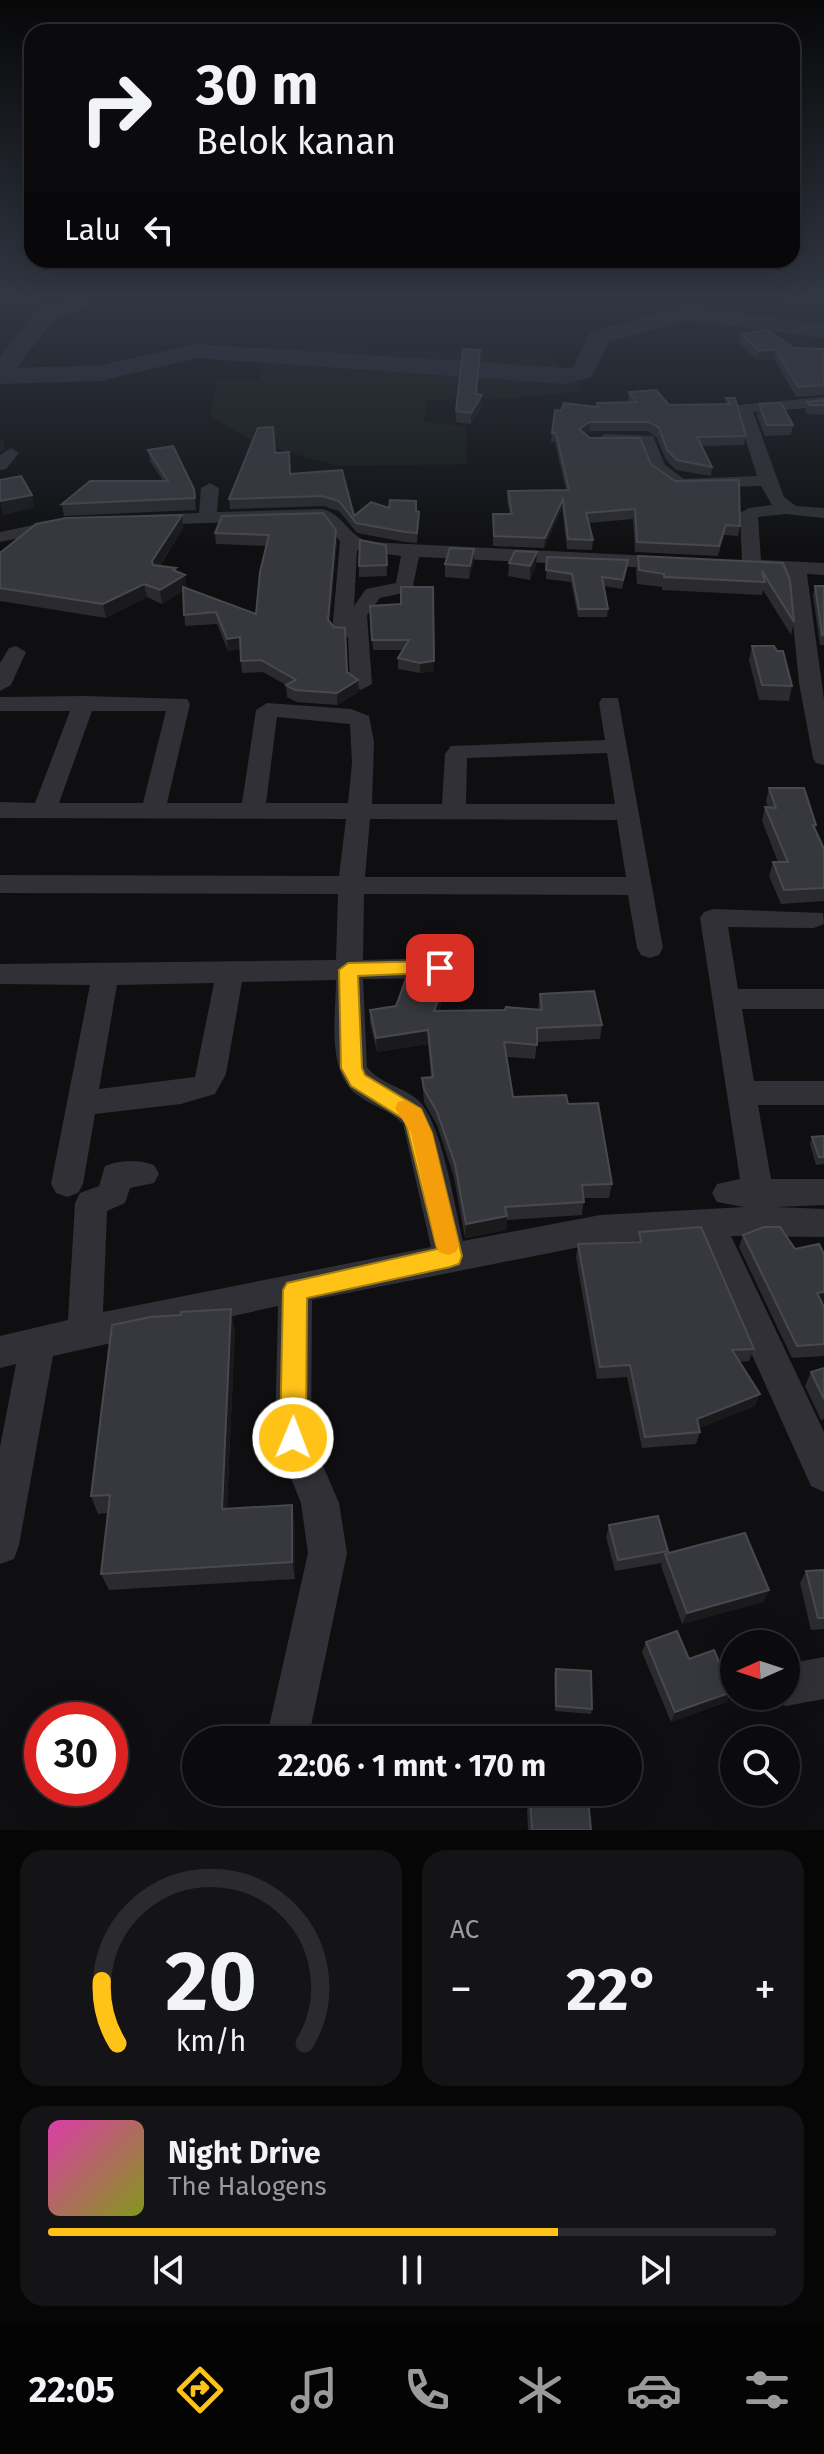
<!DOCTYPE html>
<html lang="id">
<meta charset="utf-8">
<style>
:root{--surface:#0b0b0d;--page:#141416;--text:#f1f3f6;--muted:#9a9b9d;--line:#2b2b2e;--accent:#ffc318}
body{margin:0;font-family:"Fira Sans",sans-serif;background:var(--page);color:var(--text);height:100vh;display:flex;flex-direction:column;font-size:30px;white-space:nowrap}
*{box-sizing:border-box;margin:0}
p{font-size:26px;color:var(--muted)}
.icon{flex:none;width:44px;height:44px;fill:none;stroke:currentColor;stroke-width:2;stroke-linecap:round;stroke-linejoin:round}
.map{position:relative;height:1830px;overflow:hidden}
.details{display:flex;flex-direction:column;gap:20px;padding:20px;background:#060607;flex:1}
.details>*{flex:none}
.hud{position:absolute;left:24px;top:24px;width:776px;height:244px;border-radius:24px;box-shadow:0 8px 32px #0002,0 0 0 2px var(--line);background:#0b0b0d;color:var(--text);overflow:hidden}
.needle{width:52px;rotate:267deg}
.tools{position:absolute;left:720px;top:1630px;display:grid;gap:16px}
.tools a{display:grid;place-items:center;width:80px;height:80px;border-radius:50%;background:var(--surface);box-shadow:0 8px 32px #0002,0 0 0 2px var(--line);font-size:40px}
.speed{position:absolute;left:24px;top:1702px;display:flex;gap:16px;font-size:40px;font-weight:700;text-align:center}
.speed>*{display:grid;place-content:center;width:104px;height:104px;border-radius:50%;background:var(--surface);box-shadow:0 8px 32px #0002,0 0 0 2px var(--line);line-height:1}
.speed .limit{border:12px solid #d22;background:#fff;color:#111}
.pin{position:absolute;display:grid;place-items:center;width:68px;height:68px;color:#fff;margin:-34px;border-radius:16px;box-shadow:0 4px 12px #0006}
.me{position:absolute;width:88px;margin:-44px;rotate:1deg;stroke-linejoin:round;filter:drop-shadow(0 0 6px #0008)}
.turn{display:flex;align-items:center;gap:28px;height:168px;padding:0 40px;font-size:36px}
.turn .icon{width:104px;height:104px;stroke-width:2.5}
.turn b{display:block;font-size:56px;line-height:68px}
.then{display:flex;align-items:center;height:76px;padding:0 40px;background:#0003;gap:16px;font-size:30px}
.big{font-size:60px;font-weight:700;line-height:1.1}
.details .tile{flex:1;display:flex;flex-direction:column;justify-content:center;gap:12px;min-width:0;padding:0 28px;border-radius:24px;background:var(--page)}
.details .dial{align-items:center;gap:0}
.dial svg{height:208px;overflow:visible;fill:none;stroke:var(--line);stroke-width:7;stroke-linecap:round;text-anchor:middle}
.dial text{fill:var(--text);stroke:none}
.song{display:flex;align-items:center;gap:24px}
.cover{width:96px;height:96px;border-radius:12px;background:linear-gradient(135deg,hsl(320 70% 55%),hsl(70 70% 35%))}
.played{height:8px;border-radius:4px;background:linear-gradient(90deg,var(--accent) 70%,var(--line) 70%)}
.keys{display:flex;justify-content:space-around;direction:ltr}
.heat{display:flex;justify-content:space-between;align-items:center;font-size:44px;direction:ltr}
.details .tiles{flex:1;display:grid;gap:20px;grid-template-columns:1fr 1fr}
.tile:last-child{grid-column:span 2}
.trip{position:absolute;left:182px;top:1726px;width:460px;height:80px;border-radius:40px;background:var(--surface);box-shadow:0 8px 32px #0002,0 0 0 2px var(--line);font-weight:700;line-height:80px;text-align:center}
.tab-bar{display:flex;height:128px;justify-content:space-around;align-items:center;background:#040405;color:var(--muted)}
.tab-bar .icon{width:56px;height:56px}
.tab-bar .active{color:var(--accent)}
.tab-bar b{font-size:36px;color:var(--text)}
.map>svg:first-child{display:block}
.green{fill:#151b16}
.lines{fill:none;stroke-linecap:round;stroke-linejoin:round}
.river{fill:#252c35;fill-rule:evenodd}
.minor{fill:#303036;fill-rule:evenodd}
.wall{fill:#2b2b2f}
.shaded-wall{fill:#1a1a1d}
.building{fill:#37383d;stroke:#484950;stroke-width:2}
.route{fill:#ffc318;stroke:#a67f10;stroke-width:2}
.slow{fill:#f59e0b}
</style>
<div class="map">
<svg width="824" height="1830" viewBox="0 0 824 1830">
<rect width="100%" height="100%" fill="#0f0f11"/>
<path class="green" d="M273 342 374 349H541L586 391 504 399 427 400 424 422 466 426 467 464 337 466 257 443 210 416 217 379 258 380Z"/>
<g class="lines">
<path class="river" d="M73 295H102L99 300 52 321 17 368 101 365 196 344 566 368 573 367 590 332 685 306 824 324V338L686 320 609 342 592 377 566 384 196 358 101 381 0 384V356L36 311Z"/>
<path class="minor" d="M824 397V407L753 412 784 497 796 506 824 508V518L786 514 758 517 761 560 824 563V575L807 574 824 700V765L816 763 813 758 799 683 788 573 748 571 739 565 742 561 740 513 749 508 772 505 761 486 674 488 652 471 641 444H605L597 439 605 434 653 436 665 465 684 479 757 476 736 408 738 405Z
M11 448 19 453 6 469 0 470V455Z
M210 483 219 488 217 512 322 509C343 514 348 535 368 542L673 557 682 563 673 569 419 557 412 591 380 598 367 615 372 684 361 690 350 684 348 637 335 636 332 632 340 541 320 519 149 525 140 520 149 515 199 513 201 488ZM357 550 401 556 396 583 366 589 354 606Z
M62 519 68 520 71 524 68 528 0 542V532Z
M16 646 26 652 11 685 0 691V663L9 648Z
M84 696 187 699 190 704 167 803H242L256 710 267 703 351 709 369 716 374 742 372 804H442L445 754 451 746 605 740 599 703 602 698H618L663 948 659 955 650 958 641 955 637 948 628 895 364 894 363 960 440 958 450 961 454 968 450 975 440 978 363 979 367 1067C380 1084 402 1086 418 1100 442 1122 455 1208 463 1241L600 1215 744 1207 717 1202 712 1193 717 1184 740 1179 700 918 704 912 713 909 823 913 824 924 814 928 728 927 738 989H824V1009H742L754 1081H824V1105H758L771 1179H824V1205L776 1207 824 1209V1237L731 1236 824 1432V1492L811 1486 699 1237 600 1243 312 1300 311 1438 339 1503 347 1553 308 1740H266L308 1553 301 1503 275 1438 278 1306 53 1356 19 1545 14 1559 0 1564V1447L16 1364 0 1368V1336L68 1320 75 1203 80 1193 99 1186 105 1166C121 1160 138 1159 154 1165L159 1174 154 1183 130 1188 125 1203 107 1211 103 1312 431 1247 403 1124C389 1109 371 1106 356 1094 326 1070 336 1014 336 980L242 982 226 1074 215 1094 181 1104 95 1114 83 1184 78 1193 67 1197 56 1193 51 1184 90 985 0 984V964L336 960 338 894 0 893V875L339 876 346 819 0 818V802L35 803 70 711H0V697ZM92 711H166L143 803H59ZM277 717 350 724 352 763 348 803H266ZM607 753 615 804H466L467 758ZM370 819 617 820 626 877H365ZM214 983 195 1077 99 1089 117 985Z
M824 1657V1699L786 1706 771 1700 770 1696H786V1664Z"/>
</g>
<path class="wall" d="M741 334 794 348 824 349V395L796 397 774 359 757 360 739 343Z
M480 361 477 395H482V406L471 424 456 422V411Z
M629 392 669 405 725 404 726 398H735L746 436 744 445 702 446 712 467 711 476 676 470 666 460 657 438 648 431H589L585 434 590 438 651 464 740 526 738 536 724 535 718 556 635 552 633 519 588 523 593 540 592 550 567 549 562 508 544 548 493 546V514H510L507 501 508 491 566 490 555 442H551L555 410 596 406 597 403 628 402Z
M824 400V415L807 414 805 411 807 402Z
M759 404 793 425 791 435 765 436 757 415Z
M148 450 194 489 196 510 64 516 62 504 163 481 150 461Z
M275 453 290 474 342 470 354 516 389 508 419 512 417 543 405 542 357 533 339 511 323 506 230 509 229 499Z
M182 515 183 528 160 566 176 571 187 589 256 614 266 546 216 544 215 533 222 516 337 541 330 622 347 672 358 680 359 692 337 705 296 702 287 697 286 685 263 672 242 673 240 649 228 651 217 624 185 626 183 591 162 604 147 597 106 618 0 601V553Z
M386 545 387 576 359 577V566Z
M537 552 536 565 530 580 508 576 509 563Z
M638 556 783 563 794 622 791 635 763 590 762 595 662 590V587L637 584 636 569Z
M547 557 627 569 622 589 604 586 608 609 607 617H578L571 582 546 579Z
M474 562 469 579 445 577V564Z
M815 586H824V645H820L813 596Z
M401 604 434 671 420 673 398 669V658L403 650H373L370 606Z
M752 646 792 686 789 701 759 700 749 660Z
M769 788 816 825 815 830 824 849V901L781 904 769 876 773 862H778L762 821 765 807 768 808 766 801Z
M443 986V1000L439 1011 538 1010 540 994 602 1025 600 1039 537 1042 535 1059 507 1057 513 1097 568 1104 612 1184 609 1198H584L582 1215 507 1220 506 1230 465 1238 454 1177 437 1125 424 1102 422 1078 431 1077 428 1044 377 1052 370 1023V1010L396 1006Z
M824 1136V1164L816 1165 810 1144 812 1137Z
M639 1232 754 1349 749 1361 739 1362 755 1406 699 1428 700 1432 696 1444 642 1448 627 1377 597 1379 576 1257 578 1244 637 1242Z
M743 1235 795 1249 824 1254V1303H822L824 1307V1356L792 1358 739 1247Z
M235 1329 227 1509 295 1523V1579L109 1590 101 1574 108 1513 98 1514 91 1496Z
M824 1368V1419L821 1420 805 1386 811 1372Z
M609 1525 668 1551 667 1553 769 1590 763 1602 682 1624 661 1566 662 1563 615 1571 606 1537Z
M824 1570V1629L811 1630 800 1583 806 1571Z
M646 1642 689 1659 732 1692 726 1702 671 1722 642 1652Z
M556 1669 592 1709 591 1714 555 1711 554 1674Z
M530 1799 591 1830H528L527 1811Z"/>
<path class="shaded-wall" d="M775 349 774 359 757 360 759 351Z
M482 395V406L471 424V413Z
M590 422 589 431 578 438 579 429Z
M3 438 5 448 0 452V441Z
M32 495 34 508 3 515 0 501Z
M563 499 562 508 544 548 545 538Z
M182 515 183 528 154 575 152 561Z
M336 530 337 541 329 632 328 620Z
M474 549V562L469 579 470 566Z
M537 552 536 565 530 580V566Z
M176 568 178 580 185 575 187 589 162 604 160 590 173 570Z
M144 584 147 597 106 618 103 604Z
M240 637 242 649 228 651 227 639Z
M434 661V671L420 673V663Z
M358 680 359 692 337 705V693Z
M443 986V1000L434 1025V1011Z
M428 1030V1044L377 1052 376 1038Z
M507 1216 506 1230 465 1238 466 1224Z
M824 1292V1303L812 1305 817 1293Z
M231 1309 235 1329 226 1527 222 1509Z
M760 1394 755 1406 693 1431 697 1419Z
M292 1505 295 1523V1579L292 1562Z
M769 1590 763 1602 682 1624 687 1613Z
M732 1692 726 1702 671 1722 675 1712Z"/>
<path class="building" d="M767 330 794 348 824 349V385L798 387 775 349 759 351 741 334Z
M463 349 480 350 476 394 482 395 471 413 456 411Z
M656 390 669 405 731 404 726 398H735L746 436 697 437 712 467 677 460 667 450 659 428 649 422H590L579 429 590 438H640L651 464 675 481 739 480 740 526 726 525 719 546 637 542 635 509 586 513 593 540 568 539 563 499 545 538 494 536 493 514H512L508 491 569 490 556 433H552L555 410 561 411 564 403 598 407 597 403 636 402 629 392Z
M824 400V405H809L807 402Z
M781 403 793 425H767L759 404Z
M273 427 275 453 289 452 290 474 342 470 354 516 371 502 389 508 390 500 416 501V511L419 512 417 533 405 532 356 523 339 501 322 496 229 499 258 428Z
M173 446 194 489 195 498 62 504 90 481H168L148 450Z
M21 476 32 495 0 501V480Z
M323 513 336 530 328 620 334 627 345 628 347 672 358 680 337 693 295 690 286 685 296 680 261 660 241 661 240 637 227 639 216 612 184 615 183 587 256 614 260 572 269 535 215 533 222 516Z
M182 515 152 561 153 565 176 568 173 570 185 575 160 590 144 584 103 604 0 588V553L36 524 66 518Z
M360 540 386 545 387 565 359 566Z
M450 548 474 549 470 566 445 564Z
M515 551 537 552 530 566 509 563Z
M638 556 783 563 790 580 794 622 762 571 765 582 664 577V574L639 570Z
M547 557 628 560 623 580 602 577 608 609H579L572 574 546 570Z
M815 586H824V634L822 635Z
M401 587H433L434 661 420 663 398 658 409 640H372L370 606 401 604Z
M752 646H774L777 651H783L792 686 762 685Z
M769 788H804L816 825H813L824 849V888L784 890 773 862H788L765 807 776 808Z
M406 979 443 986 434 1011 505 1010 506 1007 542 1010 540 994 594 991 602 1025 537 1028V1045L504 1042 513 1097 566 1095 568 1104 598 1103 612 1184 582 1185 584 1202 505 1207 507 1216 466 1224 455 1164 437 1112 424 1089 422 1078 433 1077 428 1030 376 1038 370 1010 396 1006Z
M824 1136V1157H819L812 1137Z
M701 1227 754 1349 732 1350 760 1394 697 1419 700 1432 645 1437 630 1365 600 1367 578 1244 641 1242 639 1232Z
M764 1227H780L795 1249 819 1244 824 1254V1292L817 1293 824 1307V1344L797 1346 743 1235Z
M231 1309 222 1509 292 1505V1562L101 1574 110 1495 91 1496 112 1325 150 1317 181 1315V1312Z
M824 1368V1399L811 1372Z
M658 1516 668 1551 618 1560 609 1525Z
M745 1533 769 1590 687 1613 665 1554Z
M824 1570V1618H818L806 1571Z
M677 1631 689 1659 714 1650 732 1692 675 1712 646 1642Z
M556 1669 591 1671 592 1709 556 1706Z
M588 1797 591 1830H532L530 1799Z"/>
<linearGradient id="sky" x2="0" y2="1"><stop stop-color="#080809"/><stop offset="0.54" stop-color="#313743"/><stop offset="1" stop-color="#313743" stop-opacity="0"/></linearGradient>
<rect width="824" height="551" fill="url(#sky)"/>
<path class="route" d="M440 961 447 963 450 968 447 972 358 976 362 1068 365 1075 421 1109 432 1133 462 1256 459 1264 450 1267 307 1298 306 1438 302 1447 293 1450 284 1447 280 1438 283 1290 287 1283 437 1249 405 1120 351 1086 341 1068 339 970 348 963Z"/>
<path class="slow" d="M405 1100 421 1109 432 1133 459 1245 456 1252 448 1255 439 1252 436 1245 411 1133 395 1108 398 1102Z"/>
</svg>
<div class="tools">
<a><svg class="needle" viewBox="-14 -14 28 28"><path d="M0-13l5 13h-10z" fill="#e53935"/><path d="M0 13l5-13h-10z" fill="#9a9b9d"/></svg></a>
<a><svg class="icon" aria-label="search" viewBox="0 0 24 24"><circle cx="10" cy="10" r="6"/><path d="M15 15l6 6"/></svg></a>
</div>
<div class="speed"><div class="limit">30</div></div>
<div class="pin" style="left:440px;top:968px;background:#d93025"><svg class="icon" aria-label="arrive" viewBox="0 0 24 24"><path d="M6 21V4h12l-3 4 3 4H6"/></svg></div>
<svg class="me" style="left:293px;top:1438px" viewBox="-20 -20 40 40"><circle r="17" fill="#ffc318" stroke="#fff" stroke-width="3"/><path d="M0-11L8 9 0 5-8 9z" fill="#fff"/></svg>
<div class="trip">22:06 · 1 mnt · 170 m</div>
<div class="hud">
<div class="turn"><svg class="icon" aria-label="right" viewBox="0 0 24 24"><path d="M7 20v-9h11M14 6l5 5-5 5"/></svg><div><b>30 m</b>Belok kanan</div></div>
<div class="then">Lalu<svg class="icon" aria-label="left" viewBox="0 0 24 24"><path d="M17 20v-9H6M10 6l-5 5 5 5"/></svg></div>
</div>
</div>
<section class="details">
<div class="tiles">
<div class="tile dial"><svg viewBox="0 0 100 80">
<path d="M14 69A42 42 0 1 1 86 69"/>
<path d="M14 69A42 42 0 0 1 8 45" stroke="#ffc318"/>
<text x="50" y="56" font-size="32" font-weight="700">20</text>
<text x="50" y="72" font-size="11">km/h</text>
</svg></div>
<div class="tile"><p>AC</p>
<div class="heat"><a>−</a><b class="big">22°</b><a>+</a></div>
</div>
<div class="tile">
<div class="song"><i class="cover"></i><div><b>Night Drive</b><p>The Halogens</p></div></div>
<div class="played"></div>
<div class="keys"><svg class="icon" aria-label="previous" viewBox="0 0 24 24"><path d="M18 5L8 12l10 7zM5 5v14"/></svg><svg class="icon" aria-label="pause" viewBox="0 0 24 24"><path d="M8 5v14M16 5v14"/></svg><svg class="icon" aria-label="next" viewBox="0 0 24 24"><path d="M6 5l10 7-10 7zM19 5v14"/></svg></div>
</div>
</div>
</section>
<nav class="tab-bar">
<b>22:05</b>
<svg class="icon active" aria-label="directions" viewBox="0 0 24 24"><path d="M12 3l9 9-9 9-9-9zM9 14v-3h6M13 9l2 2-2 2"/></svg>
<svg class="icon" aria-label="music" viewBox="0 0 24 24"><path d="M9 18V5l10-2v13"/><circle cx="6" cy="18" r="3"/><circle cx="16" cy="16" r="3"/></svg>
<svg class="icon" aria-label="phone" viewBox="0 0 24 24"><path d="M5 4h4l2 5-3 2q2 4 5 5l2-3 5 2v4C11 20 4 13 5 4z"/></svg>
<svg class="icon" aria-label="climate" viewBox="0 0 24 24"><path d="M12 3v18M4 7l16 10M4 17L20 7"/></svg>
<svg class="icon" aria-label="car" viewBox="0 0 24 24"><path d="M5 17H2v-5l4-1 3-4h7l3 4 3 1v5h-3M9 17h6M6 11h13"/><circle cx="7" cy="17" r="2"/><circle cx="17" cy="17" r="2"/></svg>
<svg class="icon" aria-label="filters" viewBox="0 0 24 24"><path d="M4 7h16M4 17h16"/><circle cx="9" cy="7" r="2"/><circle cx="15" cy="17" r="2"/></svg>
</nav>
